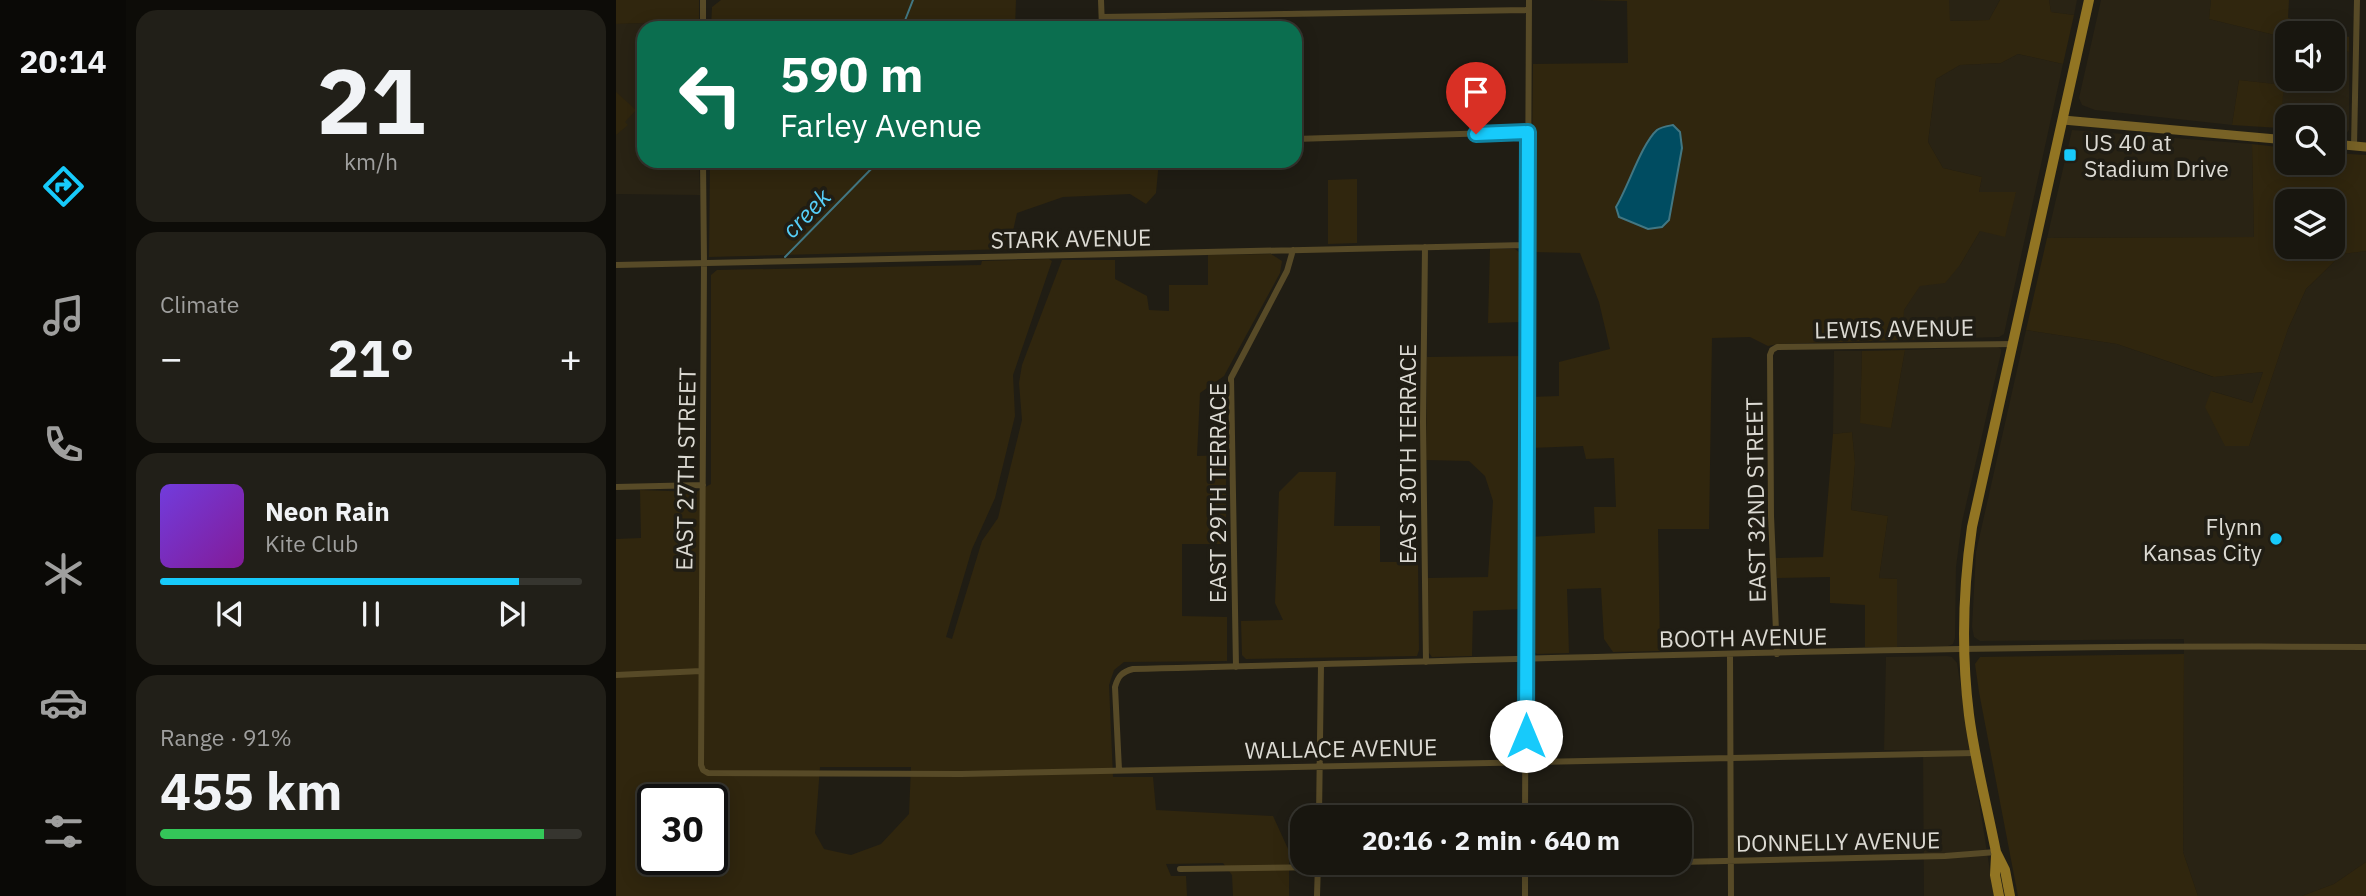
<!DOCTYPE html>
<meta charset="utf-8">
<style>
:root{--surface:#18160f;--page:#211f18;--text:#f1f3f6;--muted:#9f9f9e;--line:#36352f;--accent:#17cafb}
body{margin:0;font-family:"IBM Plex Sans",sans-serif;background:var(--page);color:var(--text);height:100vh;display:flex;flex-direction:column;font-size:26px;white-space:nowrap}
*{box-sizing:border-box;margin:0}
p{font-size:23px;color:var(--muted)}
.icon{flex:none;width:38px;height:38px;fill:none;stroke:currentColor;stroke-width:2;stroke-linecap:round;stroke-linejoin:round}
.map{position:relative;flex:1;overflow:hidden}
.sheet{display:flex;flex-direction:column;gap:10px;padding:10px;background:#0d0c08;width:490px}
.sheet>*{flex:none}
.guide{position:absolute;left:21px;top:21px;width:665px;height:147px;border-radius:21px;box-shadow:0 4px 18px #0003,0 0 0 2px var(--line);background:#0b6e4f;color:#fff;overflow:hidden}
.controls{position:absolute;left:1659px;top:21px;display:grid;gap:14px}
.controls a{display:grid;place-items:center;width:70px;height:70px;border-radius:14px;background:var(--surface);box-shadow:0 4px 18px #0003,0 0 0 2px var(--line);font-size:35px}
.speed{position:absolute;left:21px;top:784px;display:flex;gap:14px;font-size:35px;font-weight:700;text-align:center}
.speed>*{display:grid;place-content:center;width:91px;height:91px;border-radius:50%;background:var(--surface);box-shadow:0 4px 18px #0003,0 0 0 2px var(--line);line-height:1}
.speed .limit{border:4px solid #111;border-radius:10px;background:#fff;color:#111}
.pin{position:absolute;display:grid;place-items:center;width:60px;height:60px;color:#fff;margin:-72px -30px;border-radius:50% 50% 50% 0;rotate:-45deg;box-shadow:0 0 7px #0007}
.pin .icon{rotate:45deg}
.me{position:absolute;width:77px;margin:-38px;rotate:0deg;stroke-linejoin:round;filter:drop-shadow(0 0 5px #0008)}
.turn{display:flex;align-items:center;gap:24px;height:147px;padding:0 28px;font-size:32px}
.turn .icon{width:91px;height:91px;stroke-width:2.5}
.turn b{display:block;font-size:49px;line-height:60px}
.big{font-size:52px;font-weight:700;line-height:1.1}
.sheet .card{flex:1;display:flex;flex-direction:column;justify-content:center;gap:10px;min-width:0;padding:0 24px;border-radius:21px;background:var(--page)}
.sheet .dial{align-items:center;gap:0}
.dial b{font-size:91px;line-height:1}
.song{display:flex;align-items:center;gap:21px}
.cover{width:84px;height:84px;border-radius:10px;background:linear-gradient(135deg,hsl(260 70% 55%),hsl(290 70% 35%))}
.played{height:7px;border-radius:4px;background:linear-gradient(90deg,var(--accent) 85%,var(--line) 85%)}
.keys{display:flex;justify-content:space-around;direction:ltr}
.heat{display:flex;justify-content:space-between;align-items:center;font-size:38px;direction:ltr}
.charge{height:10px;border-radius:5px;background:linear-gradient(90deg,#34c759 91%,var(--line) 0)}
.trip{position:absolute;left:674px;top:805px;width:402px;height:70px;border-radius:21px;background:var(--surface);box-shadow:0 4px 18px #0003,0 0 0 2px var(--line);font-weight:700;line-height:70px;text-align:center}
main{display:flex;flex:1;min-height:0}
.tab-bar{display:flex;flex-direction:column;width:126px;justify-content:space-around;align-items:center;background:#0a0906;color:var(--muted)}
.tab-bar .icon{width:49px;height:49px}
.tab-bar .on{color:var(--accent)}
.tab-bar b{font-size:32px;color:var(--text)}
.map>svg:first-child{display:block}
.built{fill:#292314}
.green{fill:#30260e;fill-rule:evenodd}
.water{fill:#004c61;stroke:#427783;stroke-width:2}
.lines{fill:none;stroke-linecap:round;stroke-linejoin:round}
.stream{stroke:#427783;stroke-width:2}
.street{stroke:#574a27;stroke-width:6}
.secondary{stroke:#786226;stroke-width:9}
.primary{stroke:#927523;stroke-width:10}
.route-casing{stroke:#0f83a3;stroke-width:18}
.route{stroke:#17cafb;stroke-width:12}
.poi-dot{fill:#17cafb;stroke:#201d14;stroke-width:2.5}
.labels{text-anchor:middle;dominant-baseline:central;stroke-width:7;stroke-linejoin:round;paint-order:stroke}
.poi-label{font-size:23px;fill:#dcdad3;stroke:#201d14;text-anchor:start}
.street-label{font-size:23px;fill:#dcdad3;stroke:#201d14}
.water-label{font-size:24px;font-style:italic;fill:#56cff9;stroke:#201d14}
</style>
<main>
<nav class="tab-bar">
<b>20:14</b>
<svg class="icon on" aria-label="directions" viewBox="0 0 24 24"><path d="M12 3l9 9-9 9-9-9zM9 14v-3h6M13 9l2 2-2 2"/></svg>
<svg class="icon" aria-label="music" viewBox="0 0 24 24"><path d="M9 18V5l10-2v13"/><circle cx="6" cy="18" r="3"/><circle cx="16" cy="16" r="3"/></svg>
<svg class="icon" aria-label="phone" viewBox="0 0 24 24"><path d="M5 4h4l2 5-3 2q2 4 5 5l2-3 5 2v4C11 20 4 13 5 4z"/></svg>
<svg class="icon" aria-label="climate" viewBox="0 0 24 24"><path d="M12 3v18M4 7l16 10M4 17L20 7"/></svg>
<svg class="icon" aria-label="car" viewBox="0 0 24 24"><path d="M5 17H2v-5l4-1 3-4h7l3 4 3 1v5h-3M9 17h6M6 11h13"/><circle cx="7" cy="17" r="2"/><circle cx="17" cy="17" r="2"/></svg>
<svg class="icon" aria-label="filters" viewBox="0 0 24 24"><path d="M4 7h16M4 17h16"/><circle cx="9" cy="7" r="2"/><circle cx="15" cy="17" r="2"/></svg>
</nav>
<section class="sheet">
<div class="card dial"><b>21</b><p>km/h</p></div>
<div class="card"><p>Climate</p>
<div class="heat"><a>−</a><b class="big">21°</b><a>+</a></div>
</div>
<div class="card">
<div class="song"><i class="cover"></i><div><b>Neon Rain</b><p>Kite Club</p></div></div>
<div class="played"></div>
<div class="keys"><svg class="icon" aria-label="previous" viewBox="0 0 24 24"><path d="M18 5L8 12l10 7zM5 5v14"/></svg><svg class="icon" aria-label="pause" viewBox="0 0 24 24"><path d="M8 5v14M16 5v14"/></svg><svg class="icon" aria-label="next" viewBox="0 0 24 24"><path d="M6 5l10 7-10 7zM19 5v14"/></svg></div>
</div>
<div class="card"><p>Range · 91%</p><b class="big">455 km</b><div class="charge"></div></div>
</section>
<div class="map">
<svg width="1750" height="896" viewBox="0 0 1750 896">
<rect width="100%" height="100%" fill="#201d14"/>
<path class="built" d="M1333 0H1384L1373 20 1333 21Z
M1433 0H1461L1458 15 1435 12Z
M1485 0H1595L1593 19 1671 38V79H1717V48L1733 52V130L1729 135 1717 133V117H1671V129L1664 128 1667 85 1623 80 1616 125 1479 110 1466 105 1463 98Z
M77 21 78 28H28V161H83L84 195 0 194V24Z
M1402 54 1447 64 1388 334 1383 337 1287 340 1288 310 1304 285 1344 265 1364 231 1400 193 1363 192 1366 177 1327 168 1312 142 1320 79 1344 65 1385 63Z
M1456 130 1636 144 1638 237 1431 238Z
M1750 251V862L1718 884 1686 896H1582L1567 852 1568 639 1364 641 1358 637 1356 627 1360 552 1410 330 1501 344 1597 377 1647 372 1636 403 1596 391 1633 446 1672 329 1690 289 1726 254Z
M1382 347 1385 349V353L1346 522 1340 567 1339 638 1337 644 1332 646 1281 647V579L1263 578 1272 516 1235 510 1239 463 1236 432 1217 434 1218 351H1246L1244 422 1275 427 1289 350Z
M1331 656 1336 657 1341 663 1378 896H1308L1307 751 1268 750 1270 657Z"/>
<path class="green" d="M0 0H83V21L0 24Z
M105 0H400L399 28H95L96 7Z
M974 0H1333L1334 21 1373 20 1384 0H1433L1435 12 1458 15 1447 64 1402 54 1385 63 1344 65 1320 79 1312 142 1327 168 1366 177 1363 192H1400L1389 237 1364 231 1344 265 1329 283 1304 286 1288 310 1287 340 1162 344 1152 346 1134 337 1096 338 1093 529H1042L1044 651 997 652 988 639 985 588 951 589 953 653 921 654 917 651 915 645 914 537 979 533 978 507H1000L998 458 970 459 967 446 914 448V397L943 396V362L994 349 983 302 964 253 915 252 917 64 1012 63 1011 1Z
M1595 0H1673L1672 18 1733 37V52L1717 48V33H1671V38L1593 19Z
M1623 80 1668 85 1664 128 1616 125Z
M0 92 20 110 9 122 12 125 0 135Z
M1636 144 1671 148V163H1717V153L1750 155V251L1726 254 1690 289 1672 329 1633 446H1609L1589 407 1595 391 1636 403 1647 372 1598 377 1501 344 1410 330 1431 238 1638 237ZM1671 201H1717V247H1671Z
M94 161H543L540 193 530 204 514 194 447 197 401 213 393 249 93 257Z
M741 179V243L712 244V180Z
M874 249H899L903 252 906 269V322L872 323Z
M655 254 666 261 664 273 608 376 584 393 581 456 610 455V544H566V616L611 617V661L508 662 498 670 493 685 497 777H537L540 810 657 816 673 851V896H617L616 875 607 863 550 864 555 876H570L571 896H0V539L25 538 24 490 80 492 95 484V275L101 270 365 265 366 261 433 259 436 261 397 375 399 416 379 498 356 549 330 637 336 639 366 541 382 518 406 420 403 383 406 365 446 260H499V279L531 296 533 310 553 311V285H592V255ZM204 767H295L293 814 265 844 235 855 208 849 199 833ZM37 800H96V859H37Z
M1289 350 1275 428 1244 423 1246 351Z
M906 356 907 609 857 611 856 656 816 657 813 653 812 578 872 577 877 501 869 476 853 461 810 460 811 357Z
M1236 432 1239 463 1235 510 1272 516 1263 578 1281 579V647H1249V605L1214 603V577L1161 578 1160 558 1207 557 1217 434Z
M683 472H720L718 526H764V562H802L803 650 801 656 630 659 626 655 625 621 667 620 659 603 663 492Z
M1568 654 1567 852 1582 896H1402L1363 692 1359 664 1364 657Z
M1750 862V896H1686L1718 884Z"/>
<path class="water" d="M1057 125 1064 132 1066 148 1053 220 1046 227 1032 229 1003 217 1000 207C1012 187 1026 143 1041 130 1045 127 1052 126 1057 125Z"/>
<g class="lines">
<path class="stream" d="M286 28 297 0
M169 257 263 161"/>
<path class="street" d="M485 0 486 28
M486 17 913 10
M87 28V0
M679 139 912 132
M1738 146 1741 0
M87 161 88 263 85 765 87 770 92 773 345 774 1359 753
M809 247 807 422 810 662
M0 265 911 245
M0 487 87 485
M1114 654 1115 896
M1161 654 1155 516 1154 355 1156 350 1161 347 1398 344
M620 667 615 378 671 271 677 250
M0 675 85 671
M503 770 499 687C502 676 506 672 517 669 928 659 1339 644 1750 647
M703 817 705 665
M909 817 913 0
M1064 862 1329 856 1380 852
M909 863V896
M564 869 1026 863
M701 896 702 863"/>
<path class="secondary" d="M1447 120 1671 140
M1717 144 1750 147"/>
<path class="primary" d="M1380 856 1379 875 1383 896
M1394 896 1389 870 1380 852C1371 806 1359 761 1353 715 1345 651 1347 589 1356 527L1473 0"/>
</g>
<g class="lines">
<g class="route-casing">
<path id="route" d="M860 134 912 132 910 736"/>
</g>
<use href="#route" class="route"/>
</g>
<g class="poi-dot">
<rect x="1447" y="148" width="14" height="14" rx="3.5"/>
<circle cx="1660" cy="539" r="7"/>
</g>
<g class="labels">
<g class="poi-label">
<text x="1468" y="142">US 40 at<tspan x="1468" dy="26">Stadium Drive</tspan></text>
<text x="1646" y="526" text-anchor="end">Flynn<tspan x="1646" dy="26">Kansas City</tspan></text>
</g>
<g class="street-label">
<text transform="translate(455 238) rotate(-1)">STARK AVENUE</text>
<text transform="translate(1278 328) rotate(-1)">LEWIS AVENUE</text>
<text transform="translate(791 454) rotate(-90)">EAST 30TH TERRACE</text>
<text transform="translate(69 469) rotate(-89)">EAST 27TH STREET</text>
<text transform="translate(601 493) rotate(-90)">EAST 29TH TERRACE</text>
<text transform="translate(1139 500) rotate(-91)">EAST 32ND STREET</text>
<text transform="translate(1127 637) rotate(-1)">BOOTH AVENUE</text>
<text transform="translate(725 748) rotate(-1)">WALLACE AVENUE</text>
<text transform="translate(1222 841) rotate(-1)">DONNELLY AVENUE</text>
</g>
<g class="water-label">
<text transform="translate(190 213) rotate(-46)">creek</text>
</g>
</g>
</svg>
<div class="controls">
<a><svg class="icon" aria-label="sound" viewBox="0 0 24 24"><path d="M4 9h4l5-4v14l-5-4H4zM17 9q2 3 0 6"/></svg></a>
<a><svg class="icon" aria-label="search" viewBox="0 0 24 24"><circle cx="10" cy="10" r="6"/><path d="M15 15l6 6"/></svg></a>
<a><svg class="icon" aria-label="layers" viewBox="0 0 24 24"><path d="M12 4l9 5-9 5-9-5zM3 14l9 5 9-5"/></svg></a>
</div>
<div class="speed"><div class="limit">30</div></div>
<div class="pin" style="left:860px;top:134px;background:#d93025"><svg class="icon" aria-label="arrive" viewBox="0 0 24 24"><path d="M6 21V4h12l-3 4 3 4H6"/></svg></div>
<svg class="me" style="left:910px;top:736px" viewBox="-20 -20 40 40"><circle r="19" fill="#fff"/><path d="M0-13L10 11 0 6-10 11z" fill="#17cafb"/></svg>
<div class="trip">20:16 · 2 min · 640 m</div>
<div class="guide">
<div class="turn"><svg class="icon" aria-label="left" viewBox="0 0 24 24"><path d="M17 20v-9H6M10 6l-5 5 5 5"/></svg><div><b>590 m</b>Farley Avenue</div></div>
</div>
</div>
</main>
